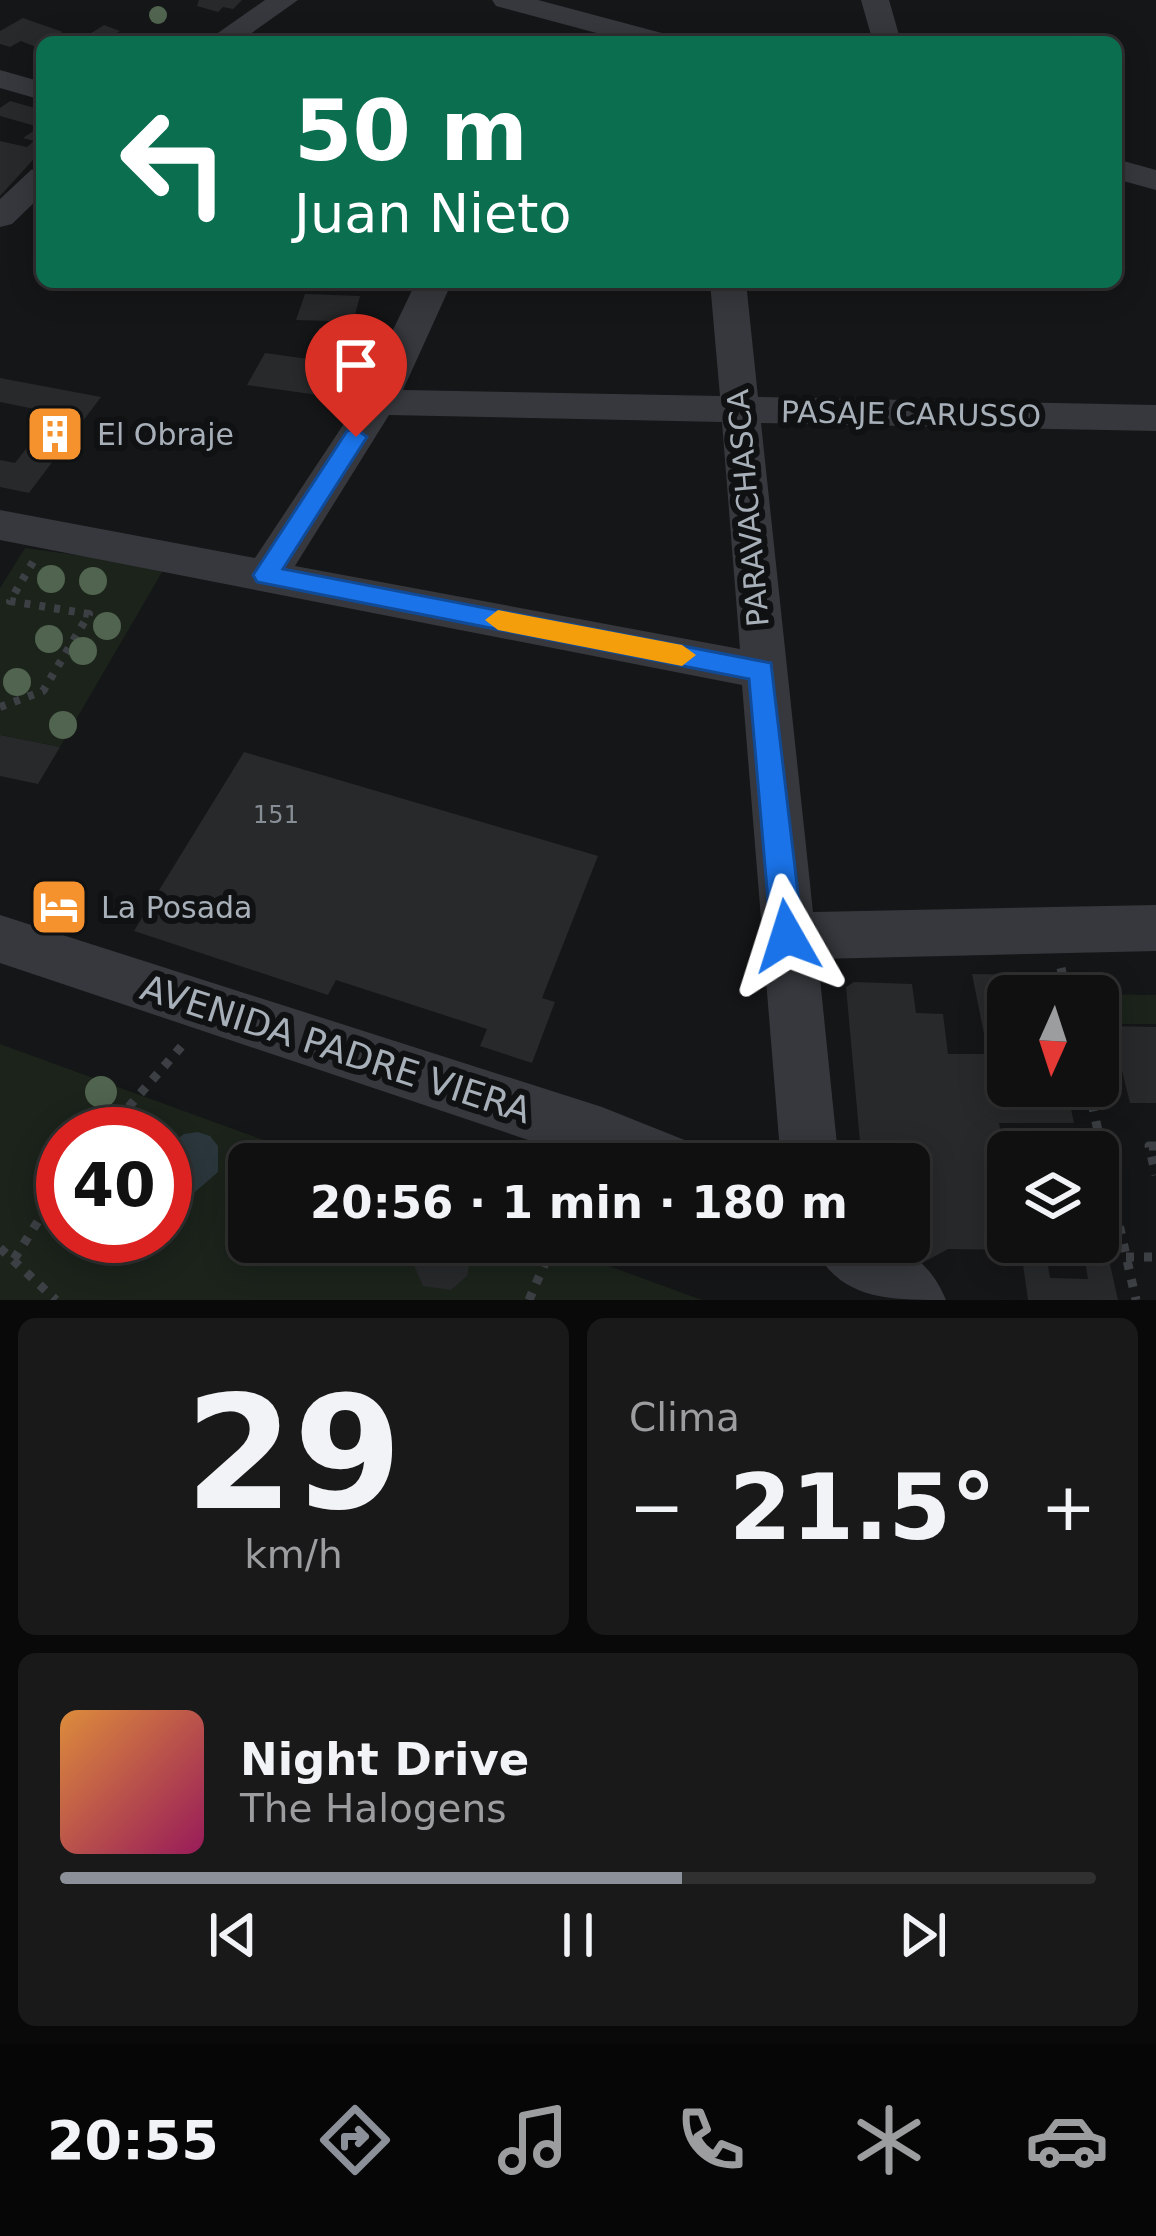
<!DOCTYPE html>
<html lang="es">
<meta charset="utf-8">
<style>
:root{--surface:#101011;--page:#19191a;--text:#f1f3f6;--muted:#9c9d9f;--line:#303031;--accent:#8c9099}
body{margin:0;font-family:"DejaVu Sans",sans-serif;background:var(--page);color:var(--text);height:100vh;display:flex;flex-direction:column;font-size:45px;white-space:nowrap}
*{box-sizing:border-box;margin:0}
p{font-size:39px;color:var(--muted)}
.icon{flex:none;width:66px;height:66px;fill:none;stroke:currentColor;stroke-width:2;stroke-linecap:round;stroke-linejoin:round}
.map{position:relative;height:1300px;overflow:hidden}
.side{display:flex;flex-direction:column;gap:18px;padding:18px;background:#090909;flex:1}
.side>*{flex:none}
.top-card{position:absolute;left:36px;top:36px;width:1086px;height:252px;border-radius:18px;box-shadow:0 6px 30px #0003,0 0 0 3px var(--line);background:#0b6e4f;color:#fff;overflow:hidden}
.needle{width:78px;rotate:183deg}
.buttons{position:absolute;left:987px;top:975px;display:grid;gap:24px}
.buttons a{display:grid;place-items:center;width:132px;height:132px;border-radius:18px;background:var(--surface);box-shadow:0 6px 30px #0003,0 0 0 3px var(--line);font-size:60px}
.speed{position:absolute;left:36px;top:1107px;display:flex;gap:24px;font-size:60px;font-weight:700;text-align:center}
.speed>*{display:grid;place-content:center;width:156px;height:156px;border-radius:50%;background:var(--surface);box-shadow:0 6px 30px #0003,0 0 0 3px var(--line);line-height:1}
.speed .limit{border:18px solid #d22;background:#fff;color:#111}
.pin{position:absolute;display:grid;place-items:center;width:102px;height:102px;color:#fff;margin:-123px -51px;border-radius:50% 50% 50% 0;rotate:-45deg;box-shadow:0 0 12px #0007}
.pin .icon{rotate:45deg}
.me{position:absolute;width:132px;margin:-66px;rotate:354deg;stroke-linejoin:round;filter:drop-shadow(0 0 9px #0008)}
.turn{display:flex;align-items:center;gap:42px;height:252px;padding:0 60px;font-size:54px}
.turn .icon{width:156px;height:156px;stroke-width:2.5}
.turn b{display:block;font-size:84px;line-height:102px}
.big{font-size:90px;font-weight:700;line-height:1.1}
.side .widget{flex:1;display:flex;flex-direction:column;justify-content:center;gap:18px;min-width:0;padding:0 42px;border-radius:18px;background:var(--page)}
.side .dial{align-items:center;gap:0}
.dial b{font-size:156px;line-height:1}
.song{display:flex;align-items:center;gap:36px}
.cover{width:144px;height:144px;border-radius:18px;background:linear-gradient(135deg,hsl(30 70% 55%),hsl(330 70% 35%))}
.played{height:12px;border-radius:6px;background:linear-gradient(90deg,var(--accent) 60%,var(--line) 60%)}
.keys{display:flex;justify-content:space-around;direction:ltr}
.heat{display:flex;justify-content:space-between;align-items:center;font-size:66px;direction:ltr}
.side .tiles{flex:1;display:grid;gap:18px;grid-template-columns:1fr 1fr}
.widget:last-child{grid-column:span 2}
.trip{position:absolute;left:228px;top:1143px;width:702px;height:120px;border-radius:18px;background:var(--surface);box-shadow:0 6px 30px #0003,0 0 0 3px var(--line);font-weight:700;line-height:120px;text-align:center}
.menu{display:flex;height:192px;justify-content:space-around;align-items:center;background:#060607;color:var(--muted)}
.menu .icon{width:84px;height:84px}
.menu .on{color:var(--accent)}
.menu b{font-size:54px;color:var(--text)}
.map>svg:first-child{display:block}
.green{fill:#1b231b;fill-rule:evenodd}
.water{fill:#2b373c}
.building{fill:#28292b}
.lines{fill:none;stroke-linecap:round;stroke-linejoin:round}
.path-far1{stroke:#3c4044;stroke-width:8;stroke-dasharray:6 9;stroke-linecap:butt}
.path{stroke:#3c4044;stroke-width:9;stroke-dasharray:8 10;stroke-linecap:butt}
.minor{fill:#36383d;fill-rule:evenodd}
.tree{fill:#50644f}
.route{fill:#1a73e8;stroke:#114b97;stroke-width:3}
.slow{fill:#f59e0b}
.labels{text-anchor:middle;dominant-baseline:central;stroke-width:12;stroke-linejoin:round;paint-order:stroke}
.number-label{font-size:24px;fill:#868d94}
.street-label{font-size:30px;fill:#a7afb8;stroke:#101112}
.poi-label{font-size:30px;fill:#a7afb8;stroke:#101112;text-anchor:start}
.near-street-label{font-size:36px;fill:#a7afb8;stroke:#101112}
</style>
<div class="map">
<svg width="1156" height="1300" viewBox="0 0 1156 1300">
<rect width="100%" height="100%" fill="#151617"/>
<path class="green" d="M25 548 165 567 60 747 0 735V588Z
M1082 994 1156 995V1024H1107L1118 1068H1099L1098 996Z
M0 1044 329 1164H249V1242H543L702 1300H0ZM63 1134H165V1236H63Z"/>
<path class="water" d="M198 1132 210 1136 218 1146V1172L195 1192 168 1190 165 1148 184 1134Z"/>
<path class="building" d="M199 0H242L233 9 223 7 218 12 197 6Z
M23 18 37 23 63 32 36 47 21 41 10 47 0 44V31Z
M104 25 120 31 102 42 82 39Z
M10 101 42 110V150L0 196V141L27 147 34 141 23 138 39 127 0 116V108Z
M305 294 360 296 353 322 375 323 371 340H364L362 348 313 346 319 328H327L329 321 296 320Z
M265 353 301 358 348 364 332 397 247 385Z
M0 378 101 397 29 493 0 487V460L15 463 54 413 0 402Z
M0 735 60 747 38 784 0 776Z
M244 752 598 856 542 998 555 1002 532 1063 480 1046 487 1029 336 980 328 995 134 931Z
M972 974 1042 975 1047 996H1008V1086H1066L1074 1123H999L1003 1143H1022L1024 1152H1008V1242H1044L1050 1278 1088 1279 1084 1255 1071 1256 1069 1242H1098L1100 1220 1118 1300H1028L1021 1250 948 1249 928 1260 902 1242H909V1164H862L846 987 854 982 912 984 916 1013 943 1014 948 1054H988Z
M1111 1026 1156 1027V1103H1130Z
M1083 1141 1085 1152H1030L1028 1143Z
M420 1242H466L471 1255 467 1276 451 1290 423 1286 412 1261Z"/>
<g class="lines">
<path class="path-far1" d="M0 707 43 691 89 614 10 601 33 562"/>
<path class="path" d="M1061 968 1067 996
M1088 1086 1136 1300
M105 1134 187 1040
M1156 1146H1149L1156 1175
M0 1248 56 1300
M1126 1257H1156
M14 1259 63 1182
M529 1300 554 1242"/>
<path class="minor" d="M265 0H298L239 42H205Z
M492 0H538L673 36 677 42H630L496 6Z
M861 0H889L901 42H873Z
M0 70 42 82V100L0 88Z
M1116 159 1156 170V190L1116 179Z
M42 167V195L12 224 0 227V199L31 170Z
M416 282H452L403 390 720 396 710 282H746L758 397 1156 405V431L761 423 813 912 1156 905V951L818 959 839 1164H781L742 685 0 540V510L255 558 359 401ZM389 415 722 422 740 649 295 566Z
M0 915 602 1107 692 1143 700 1164H600L0 963Z
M811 1242C870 1242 919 1235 946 1300 886 1300 838 1300 811 1242Z"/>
</g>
<g class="tree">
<circle cx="158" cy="15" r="9"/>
<circle cx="51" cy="579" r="14"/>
<circle cx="93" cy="581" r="14"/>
<circle cx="107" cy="626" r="14"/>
<circle cx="49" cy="639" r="14"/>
<circle cx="83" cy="651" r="14"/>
<circle cx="17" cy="682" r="14"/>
<circle cx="63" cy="725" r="14"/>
<circle cx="101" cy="1092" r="16"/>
</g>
<path class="route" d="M356 429 367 437 283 569 771 663 803 936 798 946 787 950 776 946 771 936 749 679 257 582 253 575 257 569 347 431Z"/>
<path class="slow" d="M498 610 682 645 696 655 682 666 498 630 485 620Z"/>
<defs>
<g id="building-square" transform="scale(3)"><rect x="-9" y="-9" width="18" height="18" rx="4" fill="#f6922e" stroke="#101112"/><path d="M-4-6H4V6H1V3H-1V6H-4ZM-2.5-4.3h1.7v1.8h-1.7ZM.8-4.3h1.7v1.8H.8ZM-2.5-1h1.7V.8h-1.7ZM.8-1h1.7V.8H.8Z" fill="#fff"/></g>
<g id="hotel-square" transform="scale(3)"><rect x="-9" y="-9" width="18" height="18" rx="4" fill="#f6922e" stroke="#101112"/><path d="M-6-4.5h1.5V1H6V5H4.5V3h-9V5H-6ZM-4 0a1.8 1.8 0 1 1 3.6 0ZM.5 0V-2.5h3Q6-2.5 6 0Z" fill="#fff"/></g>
</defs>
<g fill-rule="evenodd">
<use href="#building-square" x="55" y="434"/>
<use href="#hotel-square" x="59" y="907"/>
</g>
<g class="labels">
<g class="number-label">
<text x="276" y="815">151</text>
</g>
<g class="street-label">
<text transform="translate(911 414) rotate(1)">PASAJE CARUSSO</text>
<text transform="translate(748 508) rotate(-95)">PARAVACHASCA</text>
</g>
<g class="poi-label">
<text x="97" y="434">El Obraje</text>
<text x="101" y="907">La Posada</text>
</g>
<g class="near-street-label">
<text transform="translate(336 1049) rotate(18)">AVENIDA PADRE VIERA</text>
</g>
</g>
</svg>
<div class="buttons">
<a><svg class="needle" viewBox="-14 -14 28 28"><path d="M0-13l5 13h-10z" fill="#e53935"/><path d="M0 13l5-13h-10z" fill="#9c9d9f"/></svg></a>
<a><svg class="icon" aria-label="layers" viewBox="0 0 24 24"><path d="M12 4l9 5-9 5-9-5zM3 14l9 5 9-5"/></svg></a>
</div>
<div class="speed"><div class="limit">40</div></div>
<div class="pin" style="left:356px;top:437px;background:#d93025"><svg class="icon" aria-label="arrive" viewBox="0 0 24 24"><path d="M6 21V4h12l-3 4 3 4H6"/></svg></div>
<svg class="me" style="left:787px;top:936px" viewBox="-20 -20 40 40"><path d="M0-17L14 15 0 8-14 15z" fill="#1a73e8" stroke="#fff" stroke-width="4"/></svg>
<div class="trip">20:56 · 1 min · 180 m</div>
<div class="top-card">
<div class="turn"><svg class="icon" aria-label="left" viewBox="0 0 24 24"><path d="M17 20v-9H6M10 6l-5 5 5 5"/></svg><div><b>50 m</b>Juan Nieto</div></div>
</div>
</div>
<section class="side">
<div class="tiles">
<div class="widget dial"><b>29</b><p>km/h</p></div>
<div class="widget"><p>Clima</p>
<div class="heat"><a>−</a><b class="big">21.5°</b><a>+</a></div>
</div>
<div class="widget">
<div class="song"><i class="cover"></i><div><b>Night Drive</b><p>The Halogens</p></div></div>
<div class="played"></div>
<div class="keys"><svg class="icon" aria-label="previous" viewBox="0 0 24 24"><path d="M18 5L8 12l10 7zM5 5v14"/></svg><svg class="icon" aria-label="pause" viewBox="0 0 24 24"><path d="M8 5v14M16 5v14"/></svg><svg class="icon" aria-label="next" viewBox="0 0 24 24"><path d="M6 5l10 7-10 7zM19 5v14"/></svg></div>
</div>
</div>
</section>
<nav class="menu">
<b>20:55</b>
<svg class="icon on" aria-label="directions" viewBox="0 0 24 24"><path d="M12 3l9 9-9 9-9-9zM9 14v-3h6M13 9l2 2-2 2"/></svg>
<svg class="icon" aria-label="music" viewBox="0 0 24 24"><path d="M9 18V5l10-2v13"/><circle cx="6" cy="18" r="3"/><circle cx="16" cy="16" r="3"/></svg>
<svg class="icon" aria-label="phone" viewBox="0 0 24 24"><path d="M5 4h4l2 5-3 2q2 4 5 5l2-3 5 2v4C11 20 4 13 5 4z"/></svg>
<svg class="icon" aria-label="climate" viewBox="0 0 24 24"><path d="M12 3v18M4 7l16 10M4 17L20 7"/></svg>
<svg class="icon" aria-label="car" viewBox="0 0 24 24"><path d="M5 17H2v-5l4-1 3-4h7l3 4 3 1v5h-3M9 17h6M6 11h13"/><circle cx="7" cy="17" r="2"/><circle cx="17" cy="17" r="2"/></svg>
</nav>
